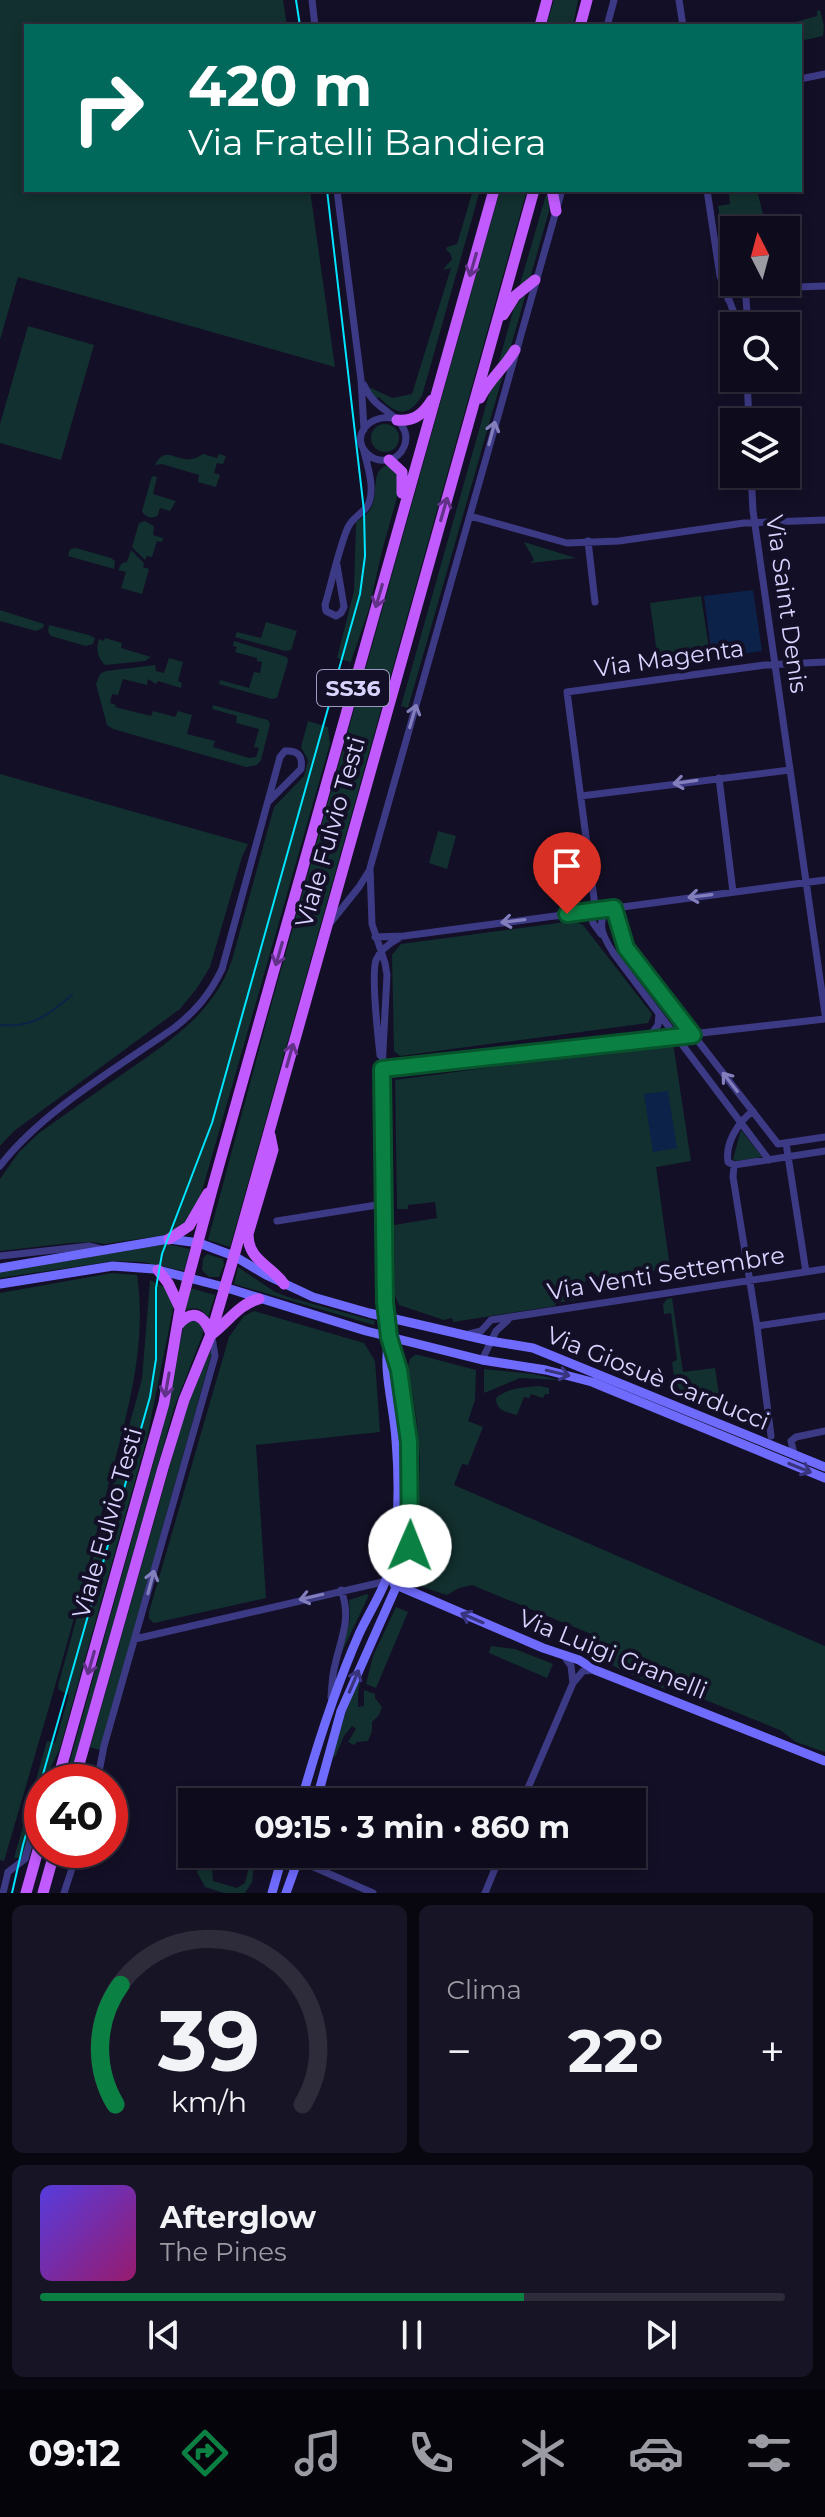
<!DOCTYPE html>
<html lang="it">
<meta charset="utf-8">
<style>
:root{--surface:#0e0b1c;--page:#171425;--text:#f1f3f6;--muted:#9b9ba3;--line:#2e2b3b;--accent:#0b8043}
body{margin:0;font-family:Montserrat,sans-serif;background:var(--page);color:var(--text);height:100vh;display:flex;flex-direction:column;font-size:30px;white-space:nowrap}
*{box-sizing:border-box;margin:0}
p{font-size:26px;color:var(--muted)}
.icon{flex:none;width:44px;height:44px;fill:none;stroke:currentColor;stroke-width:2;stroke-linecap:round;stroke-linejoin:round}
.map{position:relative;height:1893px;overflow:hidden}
.panel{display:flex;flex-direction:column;gap:12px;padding:12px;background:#08060f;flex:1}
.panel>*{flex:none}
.guide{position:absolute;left:24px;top:24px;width:778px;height:168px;border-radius:0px;box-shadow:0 4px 12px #0003,0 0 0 2px var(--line);background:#00695c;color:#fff;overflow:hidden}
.needle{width:52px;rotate:354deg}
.tools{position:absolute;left:720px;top:216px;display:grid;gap:16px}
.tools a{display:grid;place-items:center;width:80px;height:80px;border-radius:0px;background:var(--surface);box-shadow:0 4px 12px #0003,0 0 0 2px var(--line);font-size:40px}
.speed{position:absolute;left:24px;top:1764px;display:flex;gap:16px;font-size:40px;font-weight:700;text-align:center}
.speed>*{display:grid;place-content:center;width:104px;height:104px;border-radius:50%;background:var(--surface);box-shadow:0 4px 12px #0003,0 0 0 2px var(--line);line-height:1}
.speed .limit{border:12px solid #d22;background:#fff;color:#111}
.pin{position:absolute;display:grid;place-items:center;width:68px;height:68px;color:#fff;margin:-82px -34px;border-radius:50% 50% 50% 0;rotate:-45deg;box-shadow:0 0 8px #0007}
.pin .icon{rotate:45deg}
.me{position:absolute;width:88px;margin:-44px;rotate:1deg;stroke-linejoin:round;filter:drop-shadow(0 0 6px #0008)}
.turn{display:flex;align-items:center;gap:28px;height:168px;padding:0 32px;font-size:36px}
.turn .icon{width:104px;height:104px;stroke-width:2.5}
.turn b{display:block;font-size:56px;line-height:68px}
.big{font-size:60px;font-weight:700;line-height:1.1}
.panel .tile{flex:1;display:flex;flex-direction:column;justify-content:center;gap:12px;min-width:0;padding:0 28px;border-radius:12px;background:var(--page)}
.panel .dial{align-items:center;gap:0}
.dial svg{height:208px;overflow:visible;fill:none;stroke:var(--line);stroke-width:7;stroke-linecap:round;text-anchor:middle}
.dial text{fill:var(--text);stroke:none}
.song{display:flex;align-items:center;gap:24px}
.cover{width:96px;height:96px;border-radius:12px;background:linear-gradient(135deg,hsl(250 70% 55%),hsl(320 70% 35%))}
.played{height:8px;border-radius:4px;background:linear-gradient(90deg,var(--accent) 65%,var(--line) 65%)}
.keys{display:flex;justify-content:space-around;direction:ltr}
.heat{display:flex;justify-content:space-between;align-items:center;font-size:44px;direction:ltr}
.panel .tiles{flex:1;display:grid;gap:12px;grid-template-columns:1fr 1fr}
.tile:last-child{grid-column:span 2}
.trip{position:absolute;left:178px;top:1788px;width:468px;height:80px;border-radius:0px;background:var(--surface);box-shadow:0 4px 12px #0003,0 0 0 2px var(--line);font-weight:700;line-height:80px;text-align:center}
.tab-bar{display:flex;height:128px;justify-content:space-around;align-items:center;background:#06040b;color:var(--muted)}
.tab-bar .icon{width:56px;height:56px}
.tab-bar .active{color:var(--accent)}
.tab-bar b{font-size:36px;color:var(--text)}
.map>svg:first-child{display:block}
.green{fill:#12302f}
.water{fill:#0c2248}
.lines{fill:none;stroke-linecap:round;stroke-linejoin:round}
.stream{stroke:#0c2248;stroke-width:2}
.street{stroke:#3d3a85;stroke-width:7}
.secondary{stroke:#6f6bff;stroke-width:9}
.primary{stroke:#c25bff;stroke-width:11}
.tram{stroke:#00e5ff;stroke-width:2}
.oneway{stroke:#623188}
.oneway2{stroke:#837fbc}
.oneway3{stroke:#38347d}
.route-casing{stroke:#07532c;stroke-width:20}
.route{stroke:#0b8043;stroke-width:14}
.labels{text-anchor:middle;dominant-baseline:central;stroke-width:8;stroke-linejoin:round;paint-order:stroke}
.shield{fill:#130f26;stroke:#9e99be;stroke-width:2}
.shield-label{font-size:22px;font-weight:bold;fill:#d9d4ff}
.street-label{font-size:24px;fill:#d9d4ff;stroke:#130f26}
</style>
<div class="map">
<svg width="825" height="1893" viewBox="0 0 825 1893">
<rect width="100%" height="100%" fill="#130f26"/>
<path class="green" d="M0 0H283L287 26H26V190H310L335 367 18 277 0 340Z
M554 0H578L573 26H546Z
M820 10 824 26 823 36 800 41V26H781L817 16V11Z
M473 190H480L422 396C408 418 396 415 379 397L375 399 368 390 371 388 392 398 412 394 451 268 443 270 452 259 450 253 446 250 447 247 457 244Z
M500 190H527L230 1247 208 1240 268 1016Z
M716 190H757L767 230H734V247L725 249 722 247 724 243 718 206 730 204 729 192 717 194Z
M546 195 550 201 549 211 531 275 532 276 518 291Z
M527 290 509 353 496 372 514 308Z
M28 326 94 345 61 460 0 443V424Z
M503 375 408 708 401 706 490 391Z
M371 438a14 14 0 1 1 28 0a14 14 0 1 1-28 0Z
M203 454 217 458 219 454 226 456 223 464 217 463 214 473 220 475 216 487 198 482 199 475 162 464 155 465C165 445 175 461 191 459 195 459 200 456 203 454Z
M391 464 396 467 401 483 382 551 369 609 348 670 350 662 337 658 354 591 356 522C362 518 367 515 371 508 380 493 368 468 391 464Z
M152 476 157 477 153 494 176 501 170 511 160 508 158 515C152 520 145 517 142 511Z
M145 521 154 526 153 535 163 538 162 542 157 541 152 557 147 556 145 560 132 547 139 523Z
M524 542 576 558 530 563 534 560Z
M76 548 111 558 115 561 114 569 68 556 70 549Z
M131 550 144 563 143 567 149 569 142 594 121 588 126 572 118 570 122 563 127 562Z
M701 596 711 661 659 668 650 603Z
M0 610 44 624 43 628 36 631 0 621Z
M266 622 297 631 291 650 285 651 235 637 237 632 261 638Z
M49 625 89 635 95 638 93 644 86 646 51 636 48 632Z
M105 638 122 643 121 648 151 657 145 661 105 665C97 657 96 649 99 639L104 641Z
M234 641 287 657 288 661 277 698 272 699 219 684 220 680 249 688 254 672 260 673 262 662 257 661V658L235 652 237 647 233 646Z
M169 658 183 662 178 681 182 683 181 688 158 681 156 684 148 679 147 685 123 679 118 695 112 694 110 703 116 705 115 707 151 716 153 711 175 717 178 711 192 715 187 734 215 741 213 747 249 758 256 757 259 748 254 747 259 729 236 723 237 716 212 709 213 705 268 720 270 724 261 760 257 765 246 767 113 729 107 725 96 684 100 674 106 671 155 665 156 671 164 673Z
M308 721 328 727 330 744 196 1212 189 1223 171 1234 105 1244 92 1242 70 1243 0 1251V1179L19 1152 39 1133C68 1112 97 1092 127 1071 170 1041 214 1013 232 960L274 807 304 776 308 760 301 747Z
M0 774 248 844 242 857 210 967 197 988 180 1009 14 1131 0 1146Z
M438 831 456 836 447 869 429 863Z
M573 921 583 925 652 1014 648 1023 400 1056 394 1051 392 955 401 944Z
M673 1043 691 1161 656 1167 670 1268 601 1279 591 1271 580 1290 581 1299 556 1303 555 1306 453 1322 452 1318 444 1320 399 1305 395 1296 394 1225 437 1218 435 1202 408 1205V1209H397L395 1080Z
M741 1130 762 1157 736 1161 733 1159Z
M167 1244 190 1249 184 1271 143 1262 114 1261 0 1278V1272Z
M207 1254 223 1259 224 1265 219 1277H209L202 1270 203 1259Z
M238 1267 275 1292 288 1297 375 1321 374 1325 234 1284Z
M112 1273 137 1275C148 1349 125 1420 107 1491 77 1615 40 1738 4 1861L0 1860V1293Z
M150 1280 166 1288 174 1304 147 1438 60 1748 44 1782H42L23 1856 22 1858H14L47 1741 55 1743 69 1695 59 1690 58 1686 142 1379Z
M190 1288 215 1295 208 1318C202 1308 195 1306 184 1311Z
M672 1298 683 1372 715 1368 721 1408C686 1395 677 1401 672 1362L677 1360 671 1313 664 1314 663 1304 667 1299Z
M254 1311 364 1343 375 1361 380 1432 256 1445 266 1598 154 1623 149 1619V1612L229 1337 244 1316Z
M196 1319 204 1328 202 1336 174 1408 69 1782H64L163 1428 183 1328 185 1323Z
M210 1351 212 1352 100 1750 90 1747 186 1409Z
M415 1355H419L476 1370 475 1400 468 1421 483 1427 468 1465 462 1464 454 1485 825 1646V1752L796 1742 780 1730 668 1685 665 1689C637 1678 611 1664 584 1653L591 1634 472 1585 459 1588 447 1595 413 1584V1567L418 1538 420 1461 417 1422 408 1366 410 1359Z
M484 1369 533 1374 560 1380 520 1378 484 1393Z
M540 1386 549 1388V1394H545L543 1398 531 1394 529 1398 524 1397 517 1415C506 1412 496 1411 496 1398 507 1388 525 1387 540 1386Z
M367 1594 369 1595 340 1656 350 1619 349 1600Z
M396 1607 408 1612 376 1688 366 1684 373 1656Z
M491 1646 515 1649 553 1664 547 1678 489 1653Z
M362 1671 358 1694V1707L364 1706V1690L375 1694V1698L382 1707 379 1715 372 1722V1731L368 1741 357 1742 354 1745 348 1742 356 1729 352 1726 344 1736 335 1757 333 1756 345 1714Z
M199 1854H215L212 1867 213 1881 237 1888 245 1883 252 1856 255 1857 252 1882 245 1893H224L205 1887 197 1872Z"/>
<path class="water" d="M753 590 762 651 712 658 704 596Z
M668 1091 677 1148 653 1152 644 1094Z"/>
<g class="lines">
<path class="stream" d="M0 1025C33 1028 48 1015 72 995"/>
<path class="street" d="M312 0 315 26
M679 0 683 26
M607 26 614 0
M800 79 825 74
M800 124V125
M337 190 361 380 364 429
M707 190 720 276 739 326
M740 289 746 298 748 326
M728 299 731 292 740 289 825 286
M747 378 749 422
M364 385C374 409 392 410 402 426 411 439 403 457 388 460 381 461 375 460 370 456 348 439 368 414 392 418
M751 474 753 511 825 1014
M470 516 567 543 619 541 744 523 825 520
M588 541 595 602
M337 565 344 607 341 613 336 616 326 611 325 605C332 581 337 556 346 532 350 520 357 517 365 509 378 495 367 464 363 448
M719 778 733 892
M581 796 790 770
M614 908 626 948 778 1144 825 1137
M605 909C597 927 604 938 614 954L769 1160
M331 922 359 887 369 871
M601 934 593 923 591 911 595 906 567 692 765 665 825 662
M375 937 404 936 825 880
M647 1040 658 1025 659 1014
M380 1055C378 1037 371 975 376 960 380 950 390 943 399 938
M382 1069 825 1019
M753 1111C738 1122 725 1143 728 1162L734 1165 825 1151
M786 1143 806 1272
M734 1165 733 1177 757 1326 771 1436
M0 1166C41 1112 118 1067 174 1028 196 1011 210 994 222 969L280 757 285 751C298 750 303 756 301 769L268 802
M277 1221 383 1204
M0 1256 89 1246 101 1249
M387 1317 382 1069 387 975 385 963 372 924 370 868 562 190
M757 1326 825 1316
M469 1334 481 1331 491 1320 825 1269
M482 1360 496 1331 508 1320
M794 1454 791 1441 796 1437 825 1431
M135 1639 387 1581
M564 1656 571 1666 573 1683
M331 1697C332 1687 332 1675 335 1665 341 1638 352 1618 341 1590
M97 1782 104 1746 215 1356 212 1337
M522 1802 573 1683 583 1671 595 1670
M297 1856 309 1865 373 1893
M3 1893 8 1872 25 1859 42 1801
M64 1893 78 1850
M485 1893 501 1854"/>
<path class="secondary" d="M0 1268 169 1239 199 1243 234 1256 266 1275 313 1297 369 1313 490 1341 533 1348 825 1467
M0 1284 113 1266 154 1269 224 1287 366 1331 482 1360 546 1370 592 1382 825 1478
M394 1584 543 1648 579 1660 595 1670 825 1761
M301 1802C317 1745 335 1689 359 1634 372 1606 390 1582 394 1550 399 1514 399 1476 396 1440 394 1405 382 1371 389 1337
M316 1802 341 1711 405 1567C418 1507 409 1431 399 1371 396 1352 389 1336 387 1317
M272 1893 283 1854
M286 1893 300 1854"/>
<path class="primary" d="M540 26 547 0
M580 26 587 0
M552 190 556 211
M503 315 515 296 535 280
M480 398C489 380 505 367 515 350
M397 420C414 422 423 414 432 400
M389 460 402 472V493
M270 1135 273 1150 248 1234C248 1261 271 1265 284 1284
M169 1239 189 1226 208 1193
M158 1270 168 1283 180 1308
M178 1325C193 1308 204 1315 211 1334
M212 1334C228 1322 239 1304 259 1299
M57 1782 164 1403 180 1309 213 1186 494 190
M74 1782 163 1468 184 1400 211 1334 234 1256 534 190
M26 1893 42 1836
M43 1893 55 1850"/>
<path class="tram" d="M296 0 300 26
M12 1893 23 1845 150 1397 156 1359V1288L162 1254 212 1123 360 594 365 556 364 511 327 190"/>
</g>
<defs><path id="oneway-shaft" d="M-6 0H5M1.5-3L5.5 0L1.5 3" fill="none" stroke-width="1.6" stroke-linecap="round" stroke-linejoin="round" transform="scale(2)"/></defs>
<g class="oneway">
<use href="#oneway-shaft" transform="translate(473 265) rotate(106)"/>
<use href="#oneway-shaft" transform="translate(444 509) rotate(-74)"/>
<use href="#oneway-shaft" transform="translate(379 596) rotate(106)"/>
<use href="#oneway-shaft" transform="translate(279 954) rotate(106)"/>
<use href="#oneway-shaft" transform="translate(290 1055) rotate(-74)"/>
<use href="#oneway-shaft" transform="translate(167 1385) rotate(100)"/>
<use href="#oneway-shaft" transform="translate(91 1663) rotate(106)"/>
</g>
<g class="oneway2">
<use href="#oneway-shaft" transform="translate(492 433) rotate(-75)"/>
<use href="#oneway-shaft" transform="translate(413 716) rotate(-74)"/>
<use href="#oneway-shaft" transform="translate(685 782) rotate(172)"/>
<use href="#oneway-shaft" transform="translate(700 896) rotate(173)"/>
<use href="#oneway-shaft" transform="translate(513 921) rotate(173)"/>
<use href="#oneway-shaft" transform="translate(730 1082) rotate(-128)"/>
<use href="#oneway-shaft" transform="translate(151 1582) rotate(-75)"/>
<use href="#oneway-shaft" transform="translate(311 1597) rotate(167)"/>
</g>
<g class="oneway3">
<use href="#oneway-shaft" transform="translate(558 1373) rotate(13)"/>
<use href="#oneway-shaft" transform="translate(800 1468) rotate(22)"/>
<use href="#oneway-shaft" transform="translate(472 1618) rotate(-157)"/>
<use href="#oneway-shaft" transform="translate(354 1681) rotate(-67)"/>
</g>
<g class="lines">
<g class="route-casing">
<path id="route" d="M410 1546 409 1442 399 1370 389 1337 385 1302 382 1069 693 1035 626 948 614 908 567 914"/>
</g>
<use href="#route" class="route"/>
</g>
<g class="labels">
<rect class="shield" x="317" y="670" width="72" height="36" rx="6"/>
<g class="shield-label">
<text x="353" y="688">SS36</text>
</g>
<g class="street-label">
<text transform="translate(787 604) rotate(82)">Via Saint Denis</text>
<text transform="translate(669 658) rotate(-8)">Via Magenta</text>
<text transform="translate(330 832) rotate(-74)">Viale Fulvio Testi</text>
<text transform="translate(666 1273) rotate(-9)">Via Venti Settembre</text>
<text transform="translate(658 1378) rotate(22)">Via Giosuè Carducci</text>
<text transform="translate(107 1523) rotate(-74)">Viale Fulvio Testi</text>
<text transform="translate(613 1654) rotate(22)">Via Luigi Granelli</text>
</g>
</g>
</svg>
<div class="tools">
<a><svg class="needle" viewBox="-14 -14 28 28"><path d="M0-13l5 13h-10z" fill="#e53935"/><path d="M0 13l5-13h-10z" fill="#9b9ba3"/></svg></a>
<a><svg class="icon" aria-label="search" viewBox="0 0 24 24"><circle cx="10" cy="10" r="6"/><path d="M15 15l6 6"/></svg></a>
<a><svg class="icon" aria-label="layers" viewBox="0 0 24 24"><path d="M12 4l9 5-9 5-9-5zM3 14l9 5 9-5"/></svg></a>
</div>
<div class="speed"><div class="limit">40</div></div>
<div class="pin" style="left:567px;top:914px;background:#d93025"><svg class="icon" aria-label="arrive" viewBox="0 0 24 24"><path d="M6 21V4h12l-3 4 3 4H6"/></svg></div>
<svg class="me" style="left:410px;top:1546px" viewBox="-20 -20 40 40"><circle r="19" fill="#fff"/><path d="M0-13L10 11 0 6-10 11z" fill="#0b8043"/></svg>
<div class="trip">09:15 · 3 min · 860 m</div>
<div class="guide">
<div class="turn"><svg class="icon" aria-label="right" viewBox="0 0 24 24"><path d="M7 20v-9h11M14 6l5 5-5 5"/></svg><div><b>420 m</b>Via Fratelli Bandiera</div></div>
</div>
</div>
<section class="panel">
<div class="tiles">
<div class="tile dial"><svg viewBox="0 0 100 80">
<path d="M14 69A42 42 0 1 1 86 69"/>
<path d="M14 69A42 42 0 0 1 16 23" stroke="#0b8043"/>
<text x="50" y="56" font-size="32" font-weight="700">39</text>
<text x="50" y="72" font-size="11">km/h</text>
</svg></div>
<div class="tile"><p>Clima</p>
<div class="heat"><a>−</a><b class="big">22°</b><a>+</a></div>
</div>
<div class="tile">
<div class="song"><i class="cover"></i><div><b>Afterglow</b><p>The Pines</p></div></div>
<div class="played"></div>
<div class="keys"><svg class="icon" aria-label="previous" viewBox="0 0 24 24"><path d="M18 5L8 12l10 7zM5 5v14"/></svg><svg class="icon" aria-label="pause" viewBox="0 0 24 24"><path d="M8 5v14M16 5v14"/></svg><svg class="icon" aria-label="next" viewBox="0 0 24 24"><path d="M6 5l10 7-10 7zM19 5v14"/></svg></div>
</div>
</div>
</section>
<nav class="tab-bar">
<b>09:12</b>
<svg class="icon active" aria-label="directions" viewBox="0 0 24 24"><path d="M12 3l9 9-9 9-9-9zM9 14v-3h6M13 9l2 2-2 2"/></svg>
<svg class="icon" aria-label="music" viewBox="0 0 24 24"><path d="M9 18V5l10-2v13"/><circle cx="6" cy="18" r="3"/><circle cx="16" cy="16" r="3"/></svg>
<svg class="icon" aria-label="phone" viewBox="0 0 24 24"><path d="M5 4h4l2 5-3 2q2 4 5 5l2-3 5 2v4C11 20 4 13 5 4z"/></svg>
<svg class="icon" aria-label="climate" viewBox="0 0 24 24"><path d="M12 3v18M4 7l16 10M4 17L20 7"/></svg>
<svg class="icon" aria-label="car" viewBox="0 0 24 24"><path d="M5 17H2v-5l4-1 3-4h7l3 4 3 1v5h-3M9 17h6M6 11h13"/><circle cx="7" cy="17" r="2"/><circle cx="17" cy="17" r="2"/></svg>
<svg class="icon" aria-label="filters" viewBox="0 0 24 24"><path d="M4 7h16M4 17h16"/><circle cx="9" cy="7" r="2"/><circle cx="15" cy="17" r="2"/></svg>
</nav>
